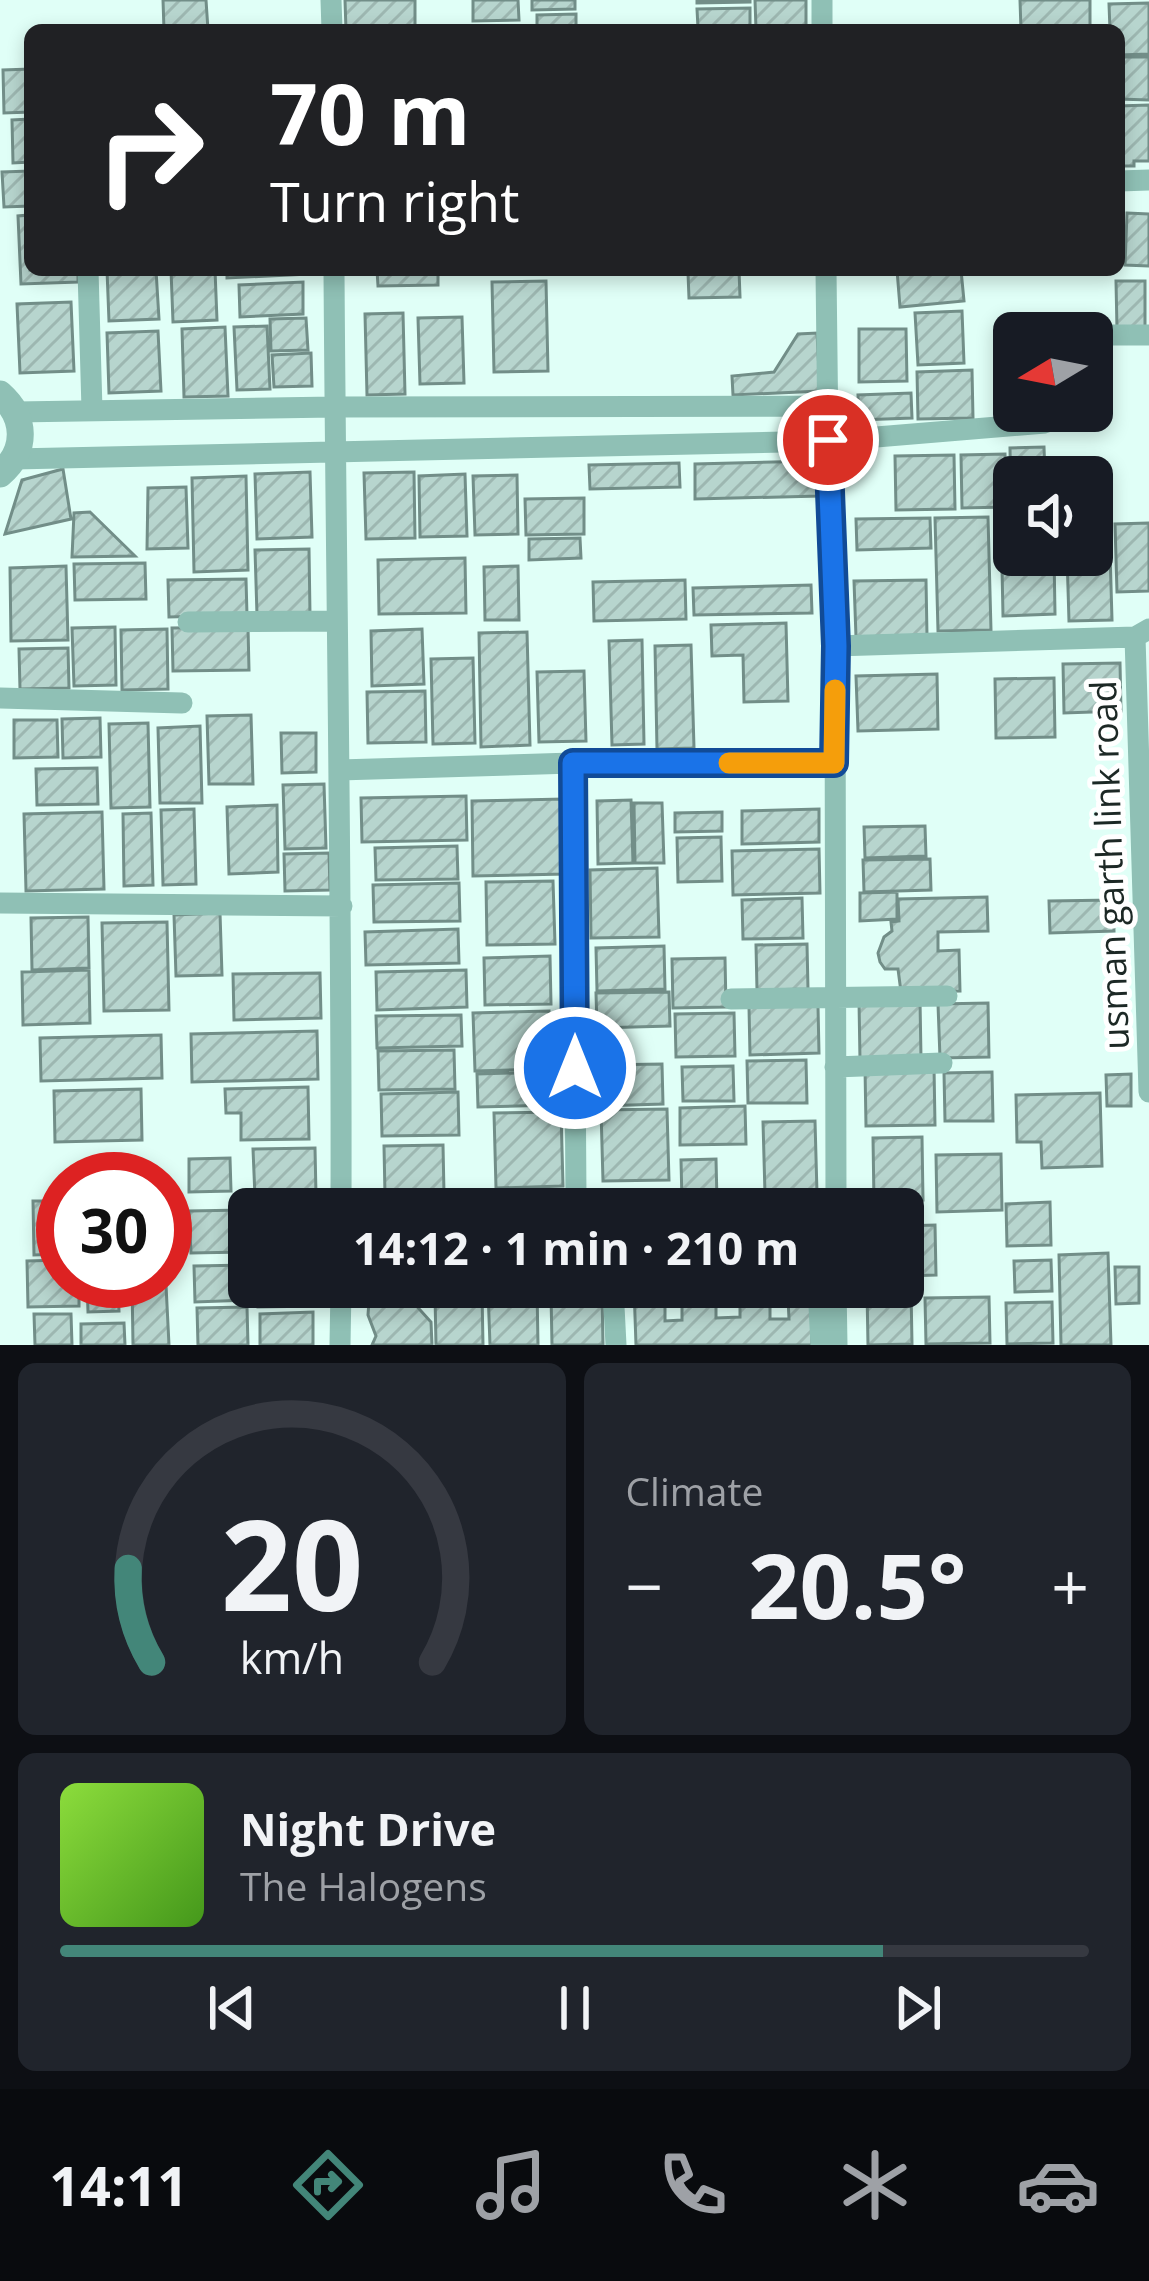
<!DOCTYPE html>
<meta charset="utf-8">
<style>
:root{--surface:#171b24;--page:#20242c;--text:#f1f3f6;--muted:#9ea1a6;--line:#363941;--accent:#438679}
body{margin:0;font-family:"Open Sans",sans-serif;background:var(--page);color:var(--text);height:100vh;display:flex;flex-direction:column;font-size:45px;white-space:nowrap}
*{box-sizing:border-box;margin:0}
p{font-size:39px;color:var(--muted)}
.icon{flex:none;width:66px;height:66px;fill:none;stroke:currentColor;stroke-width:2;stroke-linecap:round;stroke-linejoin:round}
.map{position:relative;height:1345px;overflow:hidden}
.drawer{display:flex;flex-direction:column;gap:18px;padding:18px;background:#0d0f14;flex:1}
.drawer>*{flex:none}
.top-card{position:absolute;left:24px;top:24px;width:1101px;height:252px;border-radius:18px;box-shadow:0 6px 18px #0003;background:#202124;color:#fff;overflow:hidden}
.needle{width:78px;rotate:260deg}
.tools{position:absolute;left:993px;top:312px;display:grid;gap:24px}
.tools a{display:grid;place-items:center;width:120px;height:120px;border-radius:18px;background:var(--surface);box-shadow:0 6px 18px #0003;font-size:60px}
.speed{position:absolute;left:36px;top:1152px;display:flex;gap:24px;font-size:60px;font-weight:700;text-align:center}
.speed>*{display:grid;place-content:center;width:156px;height:156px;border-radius:50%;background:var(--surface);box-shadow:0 6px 18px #0003;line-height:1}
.speed .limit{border:18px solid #d22;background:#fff;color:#111}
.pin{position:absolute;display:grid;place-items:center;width:102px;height:102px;color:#fff;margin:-51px;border:6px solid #fff;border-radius:50%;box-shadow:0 3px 12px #0007}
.me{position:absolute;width:132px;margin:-66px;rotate:0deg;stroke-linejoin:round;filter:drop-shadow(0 0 9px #0008)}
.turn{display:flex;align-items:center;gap:42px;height:252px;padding:0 48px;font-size:54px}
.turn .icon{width:156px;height:156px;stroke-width:2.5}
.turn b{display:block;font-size:84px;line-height:102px}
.big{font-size:90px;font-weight:700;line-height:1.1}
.drawer .card{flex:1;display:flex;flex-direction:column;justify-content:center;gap:18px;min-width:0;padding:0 42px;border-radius:18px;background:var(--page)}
.drawer .dial{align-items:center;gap:0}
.dial svg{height:312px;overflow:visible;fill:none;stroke:var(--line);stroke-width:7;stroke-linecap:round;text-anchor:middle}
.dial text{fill:var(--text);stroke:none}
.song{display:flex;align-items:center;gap:36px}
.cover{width:144px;height:144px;border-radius:18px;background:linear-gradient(135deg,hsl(90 70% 55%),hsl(100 70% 35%))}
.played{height:12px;border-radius:6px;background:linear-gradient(90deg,var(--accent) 80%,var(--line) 80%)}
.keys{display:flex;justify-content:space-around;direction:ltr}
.heat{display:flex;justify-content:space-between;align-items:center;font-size:66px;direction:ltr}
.drawer .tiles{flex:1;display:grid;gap:18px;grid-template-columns:1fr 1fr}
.card:last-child{grid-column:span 2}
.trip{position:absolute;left:228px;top:1188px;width:696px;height:120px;border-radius:18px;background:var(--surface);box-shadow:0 6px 18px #0003;font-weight:700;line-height:120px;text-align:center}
.dock{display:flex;height:192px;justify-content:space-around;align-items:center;background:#090b0e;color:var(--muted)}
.dock .icon{width:84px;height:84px}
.dock .on{color:var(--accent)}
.dock b{font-size:54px;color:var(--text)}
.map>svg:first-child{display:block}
.building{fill:url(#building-hatch);stroke:#728e88;stroke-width:3;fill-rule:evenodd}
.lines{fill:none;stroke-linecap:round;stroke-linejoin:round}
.minor{stroke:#8fc0b5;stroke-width:21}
.tertiary{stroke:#8fc0b5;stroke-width:27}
.route-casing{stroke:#114b97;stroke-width:30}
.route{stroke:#1a73e8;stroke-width:21}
.slow{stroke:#f59e0b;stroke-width:21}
.labels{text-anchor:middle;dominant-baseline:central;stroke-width:10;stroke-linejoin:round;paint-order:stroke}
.street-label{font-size:36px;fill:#1c2825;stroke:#fff}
</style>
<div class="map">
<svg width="1149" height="1345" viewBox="0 0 1149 1345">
<defs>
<pattern id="building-hatch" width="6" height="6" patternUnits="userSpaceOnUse" patternTransform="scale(3)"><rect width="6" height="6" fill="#b7d5ce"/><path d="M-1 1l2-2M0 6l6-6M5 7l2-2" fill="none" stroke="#9db7b1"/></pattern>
</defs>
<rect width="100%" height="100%" fill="#e0fff7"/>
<path class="building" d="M163 0H206L208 30H164Z
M345 0H415V30H346Z
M473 0H518L519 20 473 21Z
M532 0H575V9L532 10Z
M697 0H750V2L697 3Z
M755 0H806V28L756 29Z
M1020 0H1090V30H1021Z
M1149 3V54L1119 55V30H1110L1109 4Z
M750 8V27L698 28 697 9Z
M576 14V30H537V15Z
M1119 57H1149V100L1119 99Z
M30 69V112L4 113 3 70Z
M1149 105V161H1134V166H1119V106Z
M30 119V162L13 163 12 120Z
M30 171V206L4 207 2 172Z
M1127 213 1149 214V266L1125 265Z
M30 215V270H78V282L21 284 18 216Z
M107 270H156L159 319 109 321Z
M171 270H215L217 320 173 322Z
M227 270H308V274L227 278Z
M377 270H438V285L378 286Z
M675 270H739L740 297 689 298 688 273H675Z
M897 270H961L964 301 900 307Z
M546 281 548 371 494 372 492 282Z
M1116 281H1145V329L1117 330Z
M303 282V314L240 317 239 285Z
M71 302 74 371 20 373 17 304Z
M962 311 964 363 918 365 915 313Z
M403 313 405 394 367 395 365 314Z
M462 317 464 383 420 384 418 318Z
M306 318 308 350 271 351 270 319Z
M267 326 270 389 237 390 234 327Z
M225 327 228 396 184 397 182 329Z
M859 329H906L907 381 859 382Z
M158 331 161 391 109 393 107 333Z
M817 333 820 391 733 395 732 376 774 372 798 334Z
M311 353 312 386 274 387 272 355Z
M972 370 973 418 918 419 917 372Z
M911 393 912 418 859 420 858 395Z
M1044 447 1045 477H1014V508H1011L1010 448Z
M1005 454 1006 507 962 508 961 455Z
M954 455 955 509 896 510 895 456Z
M818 461 819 496 695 499V464Z
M679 463 680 487 590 489 589 465Z
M63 469 71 519 5 534 22 480Z
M310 472 312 537 257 539 255 474Z
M414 472 415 538 366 539 364 473Z
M465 474 467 536 420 537 419 476Z
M517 475 518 534 475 535 473 476Z
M246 476 248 570 194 572 192 478Z
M186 487 188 548 147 549 148 488Z
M584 498V534L526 535 525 499Z
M90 512 135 556 72 557 74 513Z
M988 517 991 630 938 631 935 518Z
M1109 517 1112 620 1069 621 1067 555H1092V518Z
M930 518 931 548 857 550 856 519Z
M1001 519H1014V555H1054L1055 614 1003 616Z
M1149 523V591L1117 592 1115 524Z
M580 538 581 558 529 560V539Z
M309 549 310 614 257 615 255 550Z
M465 558 466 613 379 614 378 560Z
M145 563 146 599 75 600 74 564Z
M66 566 68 640 11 641 10 568Z
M518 566 519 620H485L484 567Z
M246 579 247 615 169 617 168 580Z
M685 580 686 619 594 621 593 582Z
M926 580 927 635 856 637 854 581Z
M811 585 812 613 694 615 693 588Z
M786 623 788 701 744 702 743 655 712 656 711 625Z
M115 627 116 685 74 686 72 628Z
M248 627 249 670 173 671 172 628Z
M167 629 168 689 122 690 121 630Z
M422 629 424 684 372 686 371 631Z
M527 632 530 745 481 747 479 633Z
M642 640 644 744 612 745 609 641Z
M691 645 694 748 657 749 655 646Z
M68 648 69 688 20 689 19 649Z
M473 658 475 743 433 744 431 659Z
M1120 663 1121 711 1064 713 1063 664Z
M584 671 586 741 539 742 537 672Z
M937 674 938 729 858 731 856 676Z
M1054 678 1055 737 996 738 995 679Z
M425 691 426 742 368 743 367 692Z
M251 715 253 784H209L207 716Z
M100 718 101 757 63 758 62 719Z
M14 720H57L58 757 14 758Z
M148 723 150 807 111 808 109 724Z
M200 726 202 803H160L158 728Z
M281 733H316V772L282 773Z
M97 768 98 804 37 805 36 769Z
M324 784 326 848 285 849 283 785Z
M466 796 467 840 362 842 361 798Z
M563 799 565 874 473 876 472 801Z
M631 800 633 863 598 864 597 801Z
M634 803H662L664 863H635Z
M277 805 278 872 229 874 227 807Z
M194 809 196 884 163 885 161 810Z
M819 809V842L742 844V811Z
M102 812 104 889 26 891 24 814Z
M722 812V831L675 832V813Z
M151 813 153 885 124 886 123 814Z
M925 826 926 856 865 858 864 827Z
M721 837 722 881 678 882 677 838Z
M457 846 458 879 376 880 375 848Z
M819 849 820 893 733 895 732 851Z
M329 853 330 890 285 891 284 854Z
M930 859 931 890 864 892 863 860Z
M657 868 659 937 591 938 590 870Z
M553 881 555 944 487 945 486 882Z
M459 883 460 921 374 922 373 885Z
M897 892V919L860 921V893Z
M987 897 988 931 938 932V951L959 950 960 991 901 992 898 969H885L880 962 878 953 884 937 892 931 891 922 899 921 898 899Z
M802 898 803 938 743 939 742 900Z
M1113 900 1114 931 1050 933 1049 901Z
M220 913 222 975 176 976 174 915Z
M88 917 89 968 32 970 31 918Z
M167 922 169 1010 104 1011 102 923Z
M458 929 459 963 366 965 365 932Z
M807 944 808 989 757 990 756 945Z
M664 946 665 989 597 991 596 948Z
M550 956 551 1004 485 1005 484 958Z
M725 958 726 1007 673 1008 672 959Z
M89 970 90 1023 23 1025 22 972Z
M466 970 467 1007 377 1010 376 972Z
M320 973 321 1018 234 1020 233 974Z
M669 992 670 1026 597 1028 596 993Z
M920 1000 921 1058 860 1060 859 1001Z
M988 1003 989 1057 940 1058 938 1004Z
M818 1006 819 1053 750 1055 749 1007Z
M549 1011 550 1069 475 1071 473 1013Z
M734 1013 735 1056 676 1057 675 1014Z
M461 1015 462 1046 377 1048 376 1016Z
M317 1031 318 1079 192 1082 191 1034Z
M161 1035 162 1078 41 1081 40 1038Z
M454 1050 455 1089 379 1090 378 1051Z
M806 1060 807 1103H748L747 1061Z
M662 1064 663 1104 599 1106 598 1065Z
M733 1066 734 1101H683L682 1067Z
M934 1067 935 1125 866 1126 865 1068Z
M552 1072 553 1105 478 1107 477 1074Z
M992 1072 993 1121H945L944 1073Z
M1131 1074V1106H1107L1106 1075Z
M308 1087 309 1139 241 1140V1113H226L225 1089Z
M141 1089 142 1140 55 1142 54 1091Z
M458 1092 459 1135 382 1136 381 1094Z
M1100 1093 1102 1166 1042 1168 1041 1142H1017L1016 1095Z
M745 1106 746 1144 680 1145V1108Z
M667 1109 669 1180 603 1181 601 1110Z
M561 1112 563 1186 496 1188 494 1113Z
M815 1121 817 1193 765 1194 763 1122Z
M922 1137 923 1200 874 1202 873 1138Z
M443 1145 444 1194 385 1195 384 1146Z
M315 1148 316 1195 255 1197 253 1149Z
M1001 1154 1002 1210 937 1212 936 1155Z
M230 1158 231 1191 189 1192V1159Z
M716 1159 717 1201 682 1202 681 1160Z
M647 1197V1209H600V1198Z
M318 1200V1209H255V1202Z
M33 1201H63V1254L34 1255Z
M1050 1202 1051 1245 1007 1246 1006 1204Z
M243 1210 244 1252 191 1253 189 1211Z
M935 1225 936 1275 903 1276V1226Z
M1108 1253 1111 1345H1061L1059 1255Z
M63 1260V1281H79V1306L28 1307 27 1261Z
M1051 1260 1052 1291 1015 1292 1014 1261Z
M165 1265 169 1345H133L132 1281H165Z
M248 1265 249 1300 195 1302 194 1266Z
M1115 1267H1139V1303L1116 1304Z
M87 1281H118L119 1311 88 1312Z
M258 1287H316L317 1306 258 1307Z
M370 1287 402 1290 431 1322 432 1345H372L376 1336 368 1315Z
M634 1287H811L812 1345H636ZM788 1298 789 1319H770V1299ZM665 1300H682V1320L665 1321ZM740 1300V1317L716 1318V1301Z
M537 1289 538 1345H490L488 1290Z
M911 1289 912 1344 868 1345 867 1290Z
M482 1293 483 1345H436L435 1295Z
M602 1293 603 1345H552L551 1294Z
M989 1297 990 1343 926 1344 925 1298Z
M1052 1302 1053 1343 1007 1344 1006 1303Z
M247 1307 248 1345H198L197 1308Z
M313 1312V1345H260V1314Z
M34 1314H71L72 1345H35Z
M124 1323 125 1345H81V1324Z"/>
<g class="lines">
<path class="minor" d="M331 0 332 30
M822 0V30
M1119 181 1149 180
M88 270 92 410
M334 270C336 583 342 896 341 1209
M826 270 828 441 835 646 836 1209
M1092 335H1149
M16 412 334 407 828 406
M14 459 828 441 1045 423
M188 622 335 621
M1135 637 1149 1092
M835 646 1135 637 1149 629
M0 698 182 703
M339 770 573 763H834
M0 903 342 906
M731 999 947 996
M835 1067 942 1063
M341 1208 576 1198 573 763
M613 1287 616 1345
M818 1287 821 1345
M836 1287 837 1345
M340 1345 341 1287"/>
<path class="tertiary" d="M0 394C26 417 28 450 0 474"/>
</g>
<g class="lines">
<g class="route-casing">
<path id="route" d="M575 1068 573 763H834L836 646 828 440"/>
</g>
<use href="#route" class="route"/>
<path class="slow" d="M729 763H834L835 690"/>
</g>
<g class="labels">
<g class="street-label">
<text transform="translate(1109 865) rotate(-92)">usman garth link road</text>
</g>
</g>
</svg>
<div class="tools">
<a><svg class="needle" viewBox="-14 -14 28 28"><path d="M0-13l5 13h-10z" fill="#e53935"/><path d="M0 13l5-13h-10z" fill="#9ea1a6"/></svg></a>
<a><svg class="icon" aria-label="sound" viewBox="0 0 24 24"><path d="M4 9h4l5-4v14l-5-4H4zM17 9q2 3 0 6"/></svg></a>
</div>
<div class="speed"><div class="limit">30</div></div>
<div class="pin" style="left:828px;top:440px;background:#d93025"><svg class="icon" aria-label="arrive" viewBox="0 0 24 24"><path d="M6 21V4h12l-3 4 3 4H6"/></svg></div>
<svg class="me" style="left:575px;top:1068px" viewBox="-20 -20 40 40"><circle r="17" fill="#1a73e8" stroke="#fff" stroke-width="3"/><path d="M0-11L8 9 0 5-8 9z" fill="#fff"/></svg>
<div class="trip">14:12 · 1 min · 210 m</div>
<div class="top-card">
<div class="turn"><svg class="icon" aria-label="right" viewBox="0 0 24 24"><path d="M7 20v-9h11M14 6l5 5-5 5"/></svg><div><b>70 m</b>Turn right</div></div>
</div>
</div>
<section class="drawer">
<div class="tiles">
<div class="card dial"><svg viewBox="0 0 100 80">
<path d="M14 69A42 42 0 1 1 86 69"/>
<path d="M14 69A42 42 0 0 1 8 45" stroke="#438679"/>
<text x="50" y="56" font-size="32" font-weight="700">20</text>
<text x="50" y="72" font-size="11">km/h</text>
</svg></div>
<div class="card"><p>Climate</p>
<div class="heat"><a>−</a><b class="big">20.5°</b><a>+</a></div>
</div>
<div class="card">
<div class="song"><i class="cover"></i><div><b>Night Drive</b><p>The Halogens</p></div></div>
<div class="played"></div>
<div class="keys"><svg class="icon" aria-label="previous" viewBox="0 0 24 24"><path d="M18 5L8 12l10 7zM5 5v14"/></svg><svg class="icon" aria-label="pause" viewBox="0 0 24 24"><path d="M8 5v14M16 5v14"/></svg><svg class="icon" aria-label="next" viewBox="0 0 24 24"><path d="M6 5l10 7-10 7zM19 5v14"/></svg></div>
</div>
</div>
</section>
<nav class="dock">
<b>14:11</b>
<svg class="icon on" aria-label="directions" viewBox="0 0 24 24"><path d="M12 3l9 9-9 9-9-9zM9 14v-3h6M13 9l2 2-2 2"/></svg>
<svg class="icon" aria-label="music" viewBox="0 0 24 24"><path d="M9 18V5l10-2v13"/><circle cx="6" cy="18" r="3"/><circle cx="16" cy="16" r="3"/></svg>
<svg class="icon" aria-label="phone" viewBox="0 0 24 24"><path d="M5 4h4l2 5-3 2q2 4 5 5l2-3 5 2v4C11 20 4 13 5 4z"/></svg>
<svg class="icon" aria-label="climate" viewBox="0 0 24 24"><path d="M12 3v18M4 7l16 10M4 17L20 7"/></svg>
<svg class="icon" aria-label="car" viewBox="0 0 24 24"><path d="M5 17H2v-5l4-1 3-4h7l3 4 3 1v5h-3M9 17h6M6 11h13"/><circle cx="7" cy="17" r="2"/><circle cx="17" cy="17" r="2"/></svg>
</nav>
